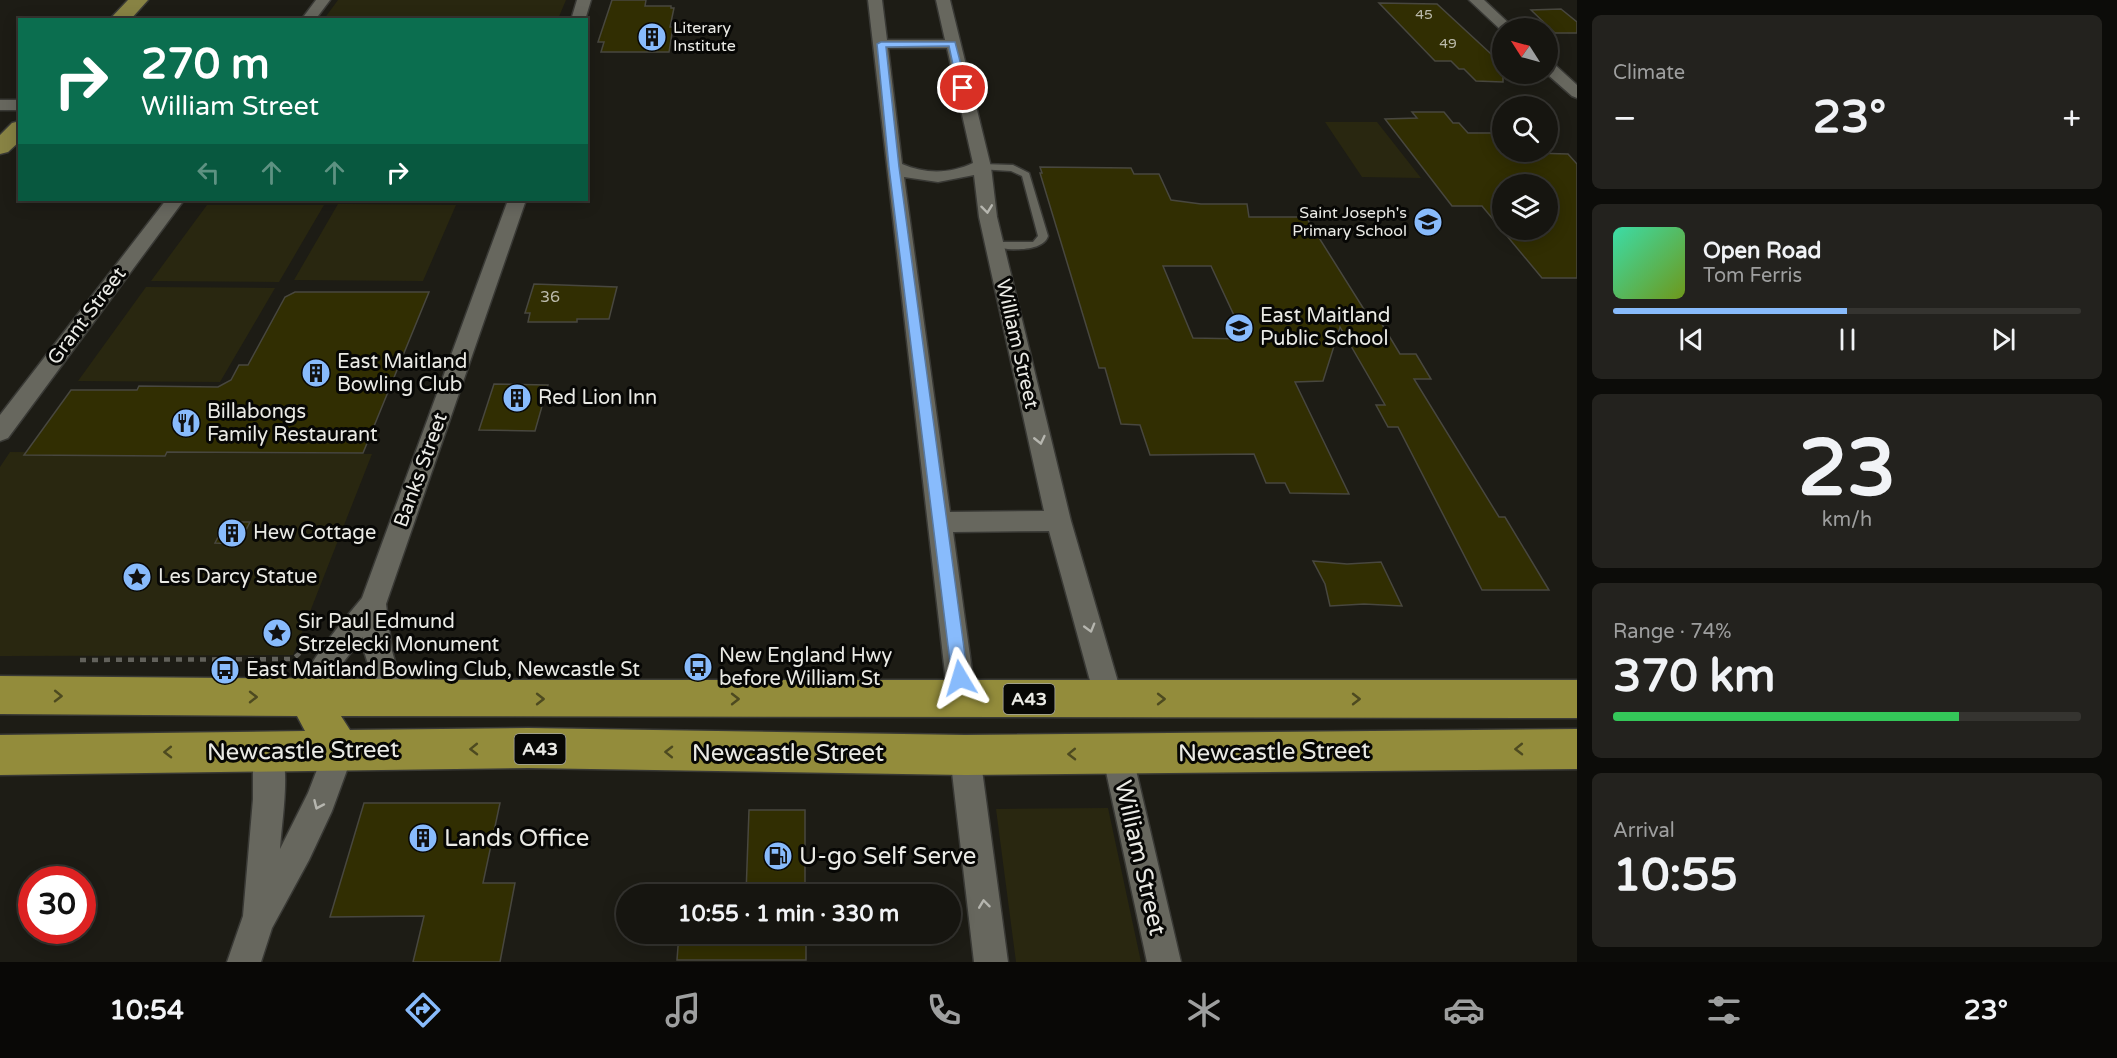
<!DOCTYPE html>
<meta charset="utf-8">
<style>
:root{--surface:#161510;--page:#23221e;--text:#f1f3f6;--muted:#9e9f9f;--line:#353430;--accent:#88bbfc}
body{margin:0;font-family:"Varela Round",sans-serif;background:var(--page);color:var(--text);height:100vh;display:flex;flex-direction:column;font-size:22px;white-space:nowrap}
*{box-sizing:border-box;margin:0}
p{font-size:20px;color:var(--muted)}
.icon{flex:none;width:33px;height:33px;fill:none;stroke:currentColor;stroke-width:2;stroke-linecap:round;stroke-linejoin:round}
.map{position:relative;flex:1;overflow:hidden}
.side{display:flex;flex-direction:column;gap:15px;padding:15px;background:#0c0c09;width:540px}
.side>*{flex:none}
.guide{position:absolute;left:18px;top:18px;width:570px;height:183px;border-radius:0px;box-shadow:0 3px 15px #0003,0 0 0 2px var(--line);background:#0b6e4f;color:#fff;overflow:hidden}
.needle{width:39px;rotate:306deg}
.controls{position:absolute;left:1492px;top:18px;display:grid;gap:12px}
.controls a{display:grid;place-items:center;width:66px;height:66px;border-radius:50%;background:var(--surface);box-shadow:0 3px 15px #0003,0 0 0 2px var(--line);font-size:30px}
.speed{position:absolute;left:18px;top:866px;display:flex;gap:12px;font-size:30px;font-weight:700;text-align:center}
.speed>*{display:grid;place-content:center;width:78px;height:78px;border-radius:50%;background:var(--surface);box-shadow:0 3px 15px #0003,0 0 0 2px var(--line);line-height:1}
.speed .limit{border:9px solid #d22;background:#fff;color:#111}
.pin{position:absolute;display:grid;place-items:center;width:51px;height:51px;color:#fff;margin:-26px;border:3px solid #fff;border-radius:50%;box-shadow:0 2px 6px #0007}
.me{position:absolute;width:66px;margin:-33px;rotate:353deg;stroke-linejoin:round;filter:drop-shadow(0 0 4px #0008)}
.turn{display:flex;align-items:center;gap:21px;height:126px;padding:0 24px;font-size:27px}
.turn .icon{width:78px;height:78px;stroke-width:2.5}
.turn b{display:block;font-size:42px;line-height:51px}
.lanes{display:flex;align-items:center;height:57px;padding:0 24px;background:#0003;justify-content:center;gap:30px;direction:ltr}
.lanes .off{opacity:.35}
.big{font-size:45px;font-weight:800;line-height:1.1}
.side .tile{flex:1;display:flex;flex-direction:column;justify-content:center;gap:9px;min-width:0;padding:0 21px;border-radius:9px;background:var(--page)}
.side .dial{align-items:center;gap:0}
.dial b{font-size:78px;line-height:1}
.song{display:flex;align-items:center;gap:18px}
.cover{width:72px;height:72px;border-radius:9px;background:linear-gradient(135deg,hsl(160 70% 55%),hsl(80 70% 35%))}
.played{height:6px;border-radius:3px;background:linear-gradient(90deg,var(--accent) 50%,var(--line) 50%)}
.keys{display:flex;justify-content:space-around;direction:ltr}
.heat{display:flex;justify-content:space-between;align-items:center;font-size:33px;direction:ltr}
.charge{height:9px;border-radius:4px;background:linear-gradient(90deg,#34c759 74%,var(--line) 0)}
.trip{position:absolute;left:616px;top:884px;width:345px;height:60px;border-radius:30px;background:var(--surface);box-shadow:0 3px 15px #0003,0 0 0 2px var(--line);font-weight:800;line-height:60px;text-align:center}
.dock{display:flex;height:96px;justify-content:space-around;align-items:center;background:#090806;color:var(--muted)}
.dock .icon{width:42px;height:42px}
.dock .selected{color:var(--accent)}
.dock b{font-size:27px;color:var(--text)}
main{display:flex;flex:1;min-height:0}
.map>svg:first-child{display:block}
.green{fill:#292710}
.building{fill:#312e02;stroke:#48473f;stroke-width:1.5;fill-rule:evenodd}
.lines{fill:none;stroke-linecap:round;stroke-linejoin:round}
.service-casing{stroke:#393935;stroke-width:3}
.minor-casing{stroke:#393935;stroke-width:3}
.primary-casing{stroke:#393935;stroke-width:3}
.trunk-casing{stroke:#393935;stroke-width:3}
.path{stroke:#62615b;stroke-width:4.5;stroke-dasharray:6 6;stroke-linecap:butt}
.service{fill:#67675e;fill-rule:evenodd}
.minor{fill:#67675e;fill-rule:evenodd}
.primary{fill:#888344;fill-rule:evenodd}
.trunk{fill:#938c3b;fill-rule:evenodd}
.oneway{stroke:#b6b6af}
.oneway2{stroke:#4d4a20}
.route{fill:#88bbfc;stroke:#587aa4;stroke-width:1.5}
.labels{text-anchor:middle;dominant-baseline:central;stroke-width:6;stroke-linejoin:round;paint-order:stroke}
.far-number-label{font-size:14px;fill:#bcbbac}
.far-poi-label{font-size:16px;fill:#eaeae5;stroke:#070705;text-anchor:start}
.number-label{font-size:16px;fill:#bcbbac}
.shield{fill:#070705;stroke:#a6a6a2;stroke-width:1.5}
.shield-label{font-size:18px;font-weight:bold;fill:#eaeae5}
.street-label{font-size:20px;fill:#eaeae5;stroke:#070705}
.poi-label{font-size:20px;fill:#eaeae5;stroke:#070705;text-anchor:start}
.near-street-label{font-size:24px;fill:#eaeae5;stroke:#070705}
.near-poi-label{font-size:24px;fill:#eaeae5;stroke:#070705;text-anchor:start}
</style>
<main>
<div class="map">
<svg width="1577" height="962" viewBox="0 0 1577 962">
<rect width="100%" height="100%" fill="#1d1c15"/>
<path class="green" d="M338 0H566L558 19H324Z
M1325 122H1377L1421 178 1362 177Z
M338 204 456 205 423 281 294 280Z
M207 205H324L279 282 151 281Z
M146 287 275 288 220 382 78 381Z
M10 452 372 454 293 655 0 656V467Z
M1108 808 1141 962H1016L996 809Z"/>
<path class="building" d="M612 0H646L645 6H671V8H674L670 27H673L669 52H601L604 42H598Z
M1379 3 1437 4 1503 65V82L1476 81 1464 69H1459L1451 61H1435Z
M1561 9 1577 22V33H1555L1531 10Z
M1412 112H1444L1453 123H1459L1468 133H1503V152L1568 154 1577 164V278H1542L1482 206H1452L1385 119 1417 118ZM1503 184H1548V230H1503Z
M1040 167 1131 168 1134 174H1159L1171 200 1201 204H1247L1249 217H1306L1365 311H1374L1400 354H1416L1431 379H1414L1499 517H1505L1549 590H1482L1398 427H1388L1376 405H1385L1340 327 1323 381 1295 382 1349 494 1290 493 1285 483H1266L1254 454 1150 455 1140 425 1121 424 1105 368H1099L1040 173H1042ZM1163 266H1211L1245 339 1193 338Z
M534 284 617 287 609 319H577V322H528L530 313H525Z
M295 292H429L363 453 167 452 165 456 24 455 71 390H137L139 386 218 387 231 380 239 365H248L285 297Z
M494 384 548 385 535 431 479 430Z
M226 522H250L239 544 215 543Z
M1313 561 1347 564 1381 562 1402 606 1364 604 1330 606 1325 584Z
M364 803H500L483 883H515L500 962H413L424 916 330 917Z
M749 810H805V894H746Z
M679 933H806V960H677Z"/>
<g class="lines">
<g class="service-casing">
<path id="service" d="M982 164 1013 165 1029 173 1048 236C1043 253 1005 250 991 247L989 245 994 242H1033L1038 236 1022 176 1011 171 979 169 978 167Z"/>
</g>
<g class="minor-casing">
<path id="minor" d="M316 0H330L315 20H301Z
M577 0H591L585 20H571Z
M868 0H882L887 40H945L936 0H950L991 167 997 217 1071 521 1123 699 1119 709 1109 713 1099 709 1095 699 1049 531 953 532 976 700 972 710 962 714 952 710 948 700ZM888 48H947L973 163C950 174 925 174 902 164ZM974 175 979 217 1044 511 950 512 904 177 938 182Z
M1469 0H1484L1514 28H1503L1502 31Z
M1548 62 1553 63 1577 85V98L1572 96 1547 74Z
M0 100H20V110H0Z
M166 200H184L8 438 0 441V415Z
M508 200H526L386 604 392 651 405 697 401 707 391 711 381 707 364 651 363 637 345 660 318 707 308 711 298 707 294 697C310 660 336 629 362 598Z
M268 736 279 741C291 769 282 818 280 849L308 793 328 741 339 736 350 741 354 751 332 811 309 860 272 928 261 962H227L243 916 253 799V751L257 741Z
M1117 738 1128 743 1132 753 1181 962H1147L1102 753 1106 743Z
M965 740 976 745 980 755 1008 962H974L950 755 954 745Z"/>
</g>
<g class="primary-casing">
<path id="primary" d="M128 0H148L130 20H109Z
M20 121V141L8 152 0 154V135L12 123Z"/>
</g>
<g class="trunk-casing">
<path id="trunk" d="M0 676 481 680H1577V718L341 716 350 730 528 728 965 735 1577 729V769L965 775 528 768 0 775V735L305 731 297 716 0 714Z"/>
</g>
<path class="path" d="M80 660 293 659 301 652"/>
<use href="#service" class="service"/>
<use href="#minor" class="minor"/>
<use href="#primary" class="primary"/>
<use href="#trunk" class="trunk"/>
</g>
<defs><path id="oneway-chevron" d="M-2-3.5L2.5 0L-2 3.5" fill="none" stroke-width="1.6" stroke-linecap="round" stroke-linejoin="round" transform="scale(1.5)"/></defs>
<g class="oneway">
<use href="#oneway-chevron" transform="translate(987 209) rotate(83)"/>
<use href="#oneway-chevron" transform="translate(1040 440) rotate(77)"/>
<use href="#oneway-chevron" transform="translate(1090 628) rotate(74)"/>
<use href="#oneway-chevron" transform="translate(318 805) rotate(114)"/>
<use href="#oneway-chevron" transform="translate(984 904) rotate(-97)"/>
</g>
<g class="oneway2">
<use href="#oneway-chevron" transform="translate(58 696) rotate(1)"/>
<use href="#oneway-chevron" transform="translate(253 697)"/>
<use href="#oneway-chevron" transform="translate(540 699)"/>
<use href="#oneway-chevron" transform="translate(735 699)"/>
<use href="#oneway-chevron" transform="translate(1161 699)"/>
<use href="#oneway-chevron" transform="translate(1356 699)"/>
<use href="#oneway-chevron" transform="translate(474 749) rotate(179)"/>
<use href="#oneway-chevron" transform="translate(1519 749) rotate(179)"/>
<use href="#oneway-chevron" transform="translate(168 752) rotate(179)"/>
<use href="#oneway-chevron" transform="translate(669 752) rotate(-179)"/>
<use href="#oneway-chevron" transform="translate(1072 754) rotate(179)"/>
</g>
<path class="route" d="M955 42 967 88 963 91 958 88 949 46 886 47 899 167 968 678 965 684 960 686 954 684 952 678 889 167 877 44 881 42Z"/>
<defs>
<g id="building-disc" transform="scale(1.5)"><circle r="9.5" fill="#88bbfc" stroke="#070705"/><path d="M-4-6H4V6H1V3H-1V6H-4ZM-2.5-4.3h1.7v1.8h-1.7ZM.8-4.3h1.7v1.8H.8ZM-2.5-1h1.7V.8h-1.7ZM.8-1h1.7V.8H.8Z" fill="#111"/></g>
<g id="school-disc" transform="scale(1.5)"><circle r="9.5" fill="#88bbfc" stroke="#070705"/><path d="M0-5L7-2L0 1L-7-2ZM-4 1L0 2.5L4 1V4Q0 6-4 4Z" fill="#111"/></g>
<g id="restaurant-disc" transform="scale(1.5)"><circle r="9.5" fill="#88bbfc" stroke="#070705"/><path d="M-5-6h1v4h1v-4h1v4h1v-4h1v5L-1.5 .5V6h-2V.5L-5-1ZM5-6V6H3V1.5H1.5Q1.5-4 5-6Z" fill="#111"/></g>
<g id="sight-disc" transform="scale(1.5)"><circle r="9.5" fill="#88bbfc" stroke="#070705"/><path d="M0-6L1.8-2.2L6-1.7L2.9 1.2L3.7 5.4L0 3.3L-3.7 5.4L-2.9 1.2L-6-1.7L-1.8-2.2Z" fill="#111"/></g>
<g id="bus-disc" transform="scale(1.5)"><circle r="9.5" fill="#88bbfc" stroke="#070705"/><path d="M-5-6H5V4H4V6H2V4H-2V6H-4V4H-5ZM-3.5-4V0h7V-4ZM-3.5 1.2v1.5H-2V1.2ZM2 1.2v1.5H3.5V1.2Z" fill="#111"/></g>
<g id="fuel-disc" transform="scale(1.5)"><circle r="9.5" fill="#88bbfc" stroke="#070705"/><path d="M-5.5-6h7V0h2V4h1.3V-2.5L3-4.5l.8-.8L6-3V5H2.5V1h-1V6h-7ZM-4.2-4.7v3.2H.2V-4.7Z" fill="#111"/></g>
</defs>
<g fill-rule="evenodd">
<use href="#building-disc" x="652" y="37"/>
<use href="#school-disc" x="1428" y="222"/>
<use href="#school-disc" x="1239" y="328"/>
<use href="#building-disc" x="316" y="373"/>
<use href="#building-disc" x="517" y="398"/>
<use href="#restaurant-disc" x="186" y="423"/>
<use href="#building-disc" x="232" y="533"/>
<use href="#sight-disc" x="137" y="577"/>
<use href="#sight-disc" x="277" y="633"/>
<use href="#bus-disc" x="698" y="667"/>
<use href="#bus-disc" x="225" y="670"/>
<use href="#building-disc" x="423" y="838"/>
<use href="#fuel-disc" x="778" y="856"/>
</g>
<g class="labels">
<g class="far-number-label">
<text x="1424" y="14">45</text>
<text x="1448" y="43">49</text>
</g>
<g class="far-poi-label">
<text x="673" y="28">Literary<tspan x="673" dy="18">Institute</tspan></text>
<text x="1407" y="213" text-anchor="end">Saint Joseph's<tspan x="1407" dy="18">Primary School</tspan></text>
</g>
<g class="number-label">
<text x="550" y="297">36</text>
</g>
<g class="shield">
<rect x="1003.5" y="684" width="51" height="30" rx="4.5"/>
<rect x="514.5" y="734" width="51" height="30" rx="4.5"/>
</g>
<g class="shield-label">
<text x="1029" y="699">A43</text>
<text x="540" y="749">A43</text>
</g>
<g class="street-label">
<text transform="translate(87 316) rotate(-53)">Grant Street</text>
<text transform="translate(1017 344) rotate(77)">William Street</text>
<text transform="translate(421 470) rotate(-70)">Banks Street</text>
</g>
<g class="poi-label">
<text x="1260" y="316">East Maitland<tspan x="1260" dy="23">Public School</tspan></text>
<text x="337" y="362">East Maitland<tspan x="337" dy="23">Bowling Club</tspan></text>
<text x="538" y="398">Red Lion Inn</text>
<text x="207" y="412">Billabongs<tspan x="207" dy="23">Family Restaurant</tspan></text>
<text x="253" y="533">Hew Cottage</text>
<text x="158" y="577">Les Darcy Statue</text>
<text x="298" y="622">Sir Paul Edmund<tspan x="298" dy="23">Strzelecki Monument</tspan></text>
<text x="719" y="656">New England Hwy<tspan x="719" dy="23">before William St</tspan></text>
<text x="246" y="670">East Maitland Bowling Club, Newcastle St</text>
</g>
<g class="near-street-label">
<text transform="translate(303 751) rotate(-1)">Newcastle Street</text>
<text transform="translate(1274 752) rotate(-1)">Newcastle Street</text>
<text x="788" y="753">Newcastle Street</text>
<text transform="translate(1140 858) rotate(77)">William Street</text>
</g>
<g class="near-poi-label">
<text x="444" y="838">Lands Office</text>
<text x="799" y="856">U-go Self Serve</text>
</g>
</g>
</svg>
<div class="controls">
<a><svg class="needle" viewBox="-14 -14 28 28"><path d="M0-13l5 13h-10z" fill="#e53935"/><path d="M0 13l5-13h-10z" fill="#9e9f9f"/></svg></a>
<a><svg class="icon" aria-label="search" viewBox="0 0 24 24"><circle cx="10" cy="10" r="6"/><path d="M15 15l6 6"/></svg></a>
<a><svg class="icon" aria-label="layers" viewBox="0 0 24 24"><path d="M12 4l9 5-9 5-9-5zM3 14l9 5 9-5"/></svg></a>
</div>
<div class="speed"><div class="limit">30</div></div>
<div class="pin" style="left:963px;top:88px;background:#d93025"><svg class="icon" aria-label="arrive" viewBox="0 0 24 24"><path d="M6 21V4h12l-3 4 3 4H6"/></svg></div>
<svg class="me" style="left:960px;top:678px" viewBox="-20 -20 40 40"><path d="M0-17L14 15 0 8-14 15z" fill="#88bbfc" stroke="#fff" stroke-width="4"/></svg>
<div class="trip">10:55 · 1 min · 330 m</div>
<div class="guide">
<div class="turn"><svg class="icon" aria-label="right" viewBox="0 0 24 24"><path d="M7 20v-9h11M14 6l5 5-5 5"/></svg><div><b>270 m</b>William Street</div></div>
<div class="lanes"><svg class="icon off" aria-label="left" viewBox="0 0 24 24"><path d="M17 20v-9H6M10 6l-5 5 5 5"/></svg><svg class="icon off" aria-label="ahead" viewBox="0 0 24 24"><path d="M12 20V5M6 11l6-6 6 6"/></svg><svg class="icon off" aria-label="ahead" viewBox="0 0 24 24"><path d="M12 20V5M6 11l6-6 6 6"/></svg><svg class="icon" aria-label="right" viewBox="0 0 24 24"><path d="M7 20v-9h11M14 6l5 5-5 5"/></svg></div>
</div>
</div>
<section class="side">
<div class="tile"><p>Climate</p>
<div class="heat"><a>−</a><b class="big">23°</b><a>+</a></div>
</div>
<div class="tile">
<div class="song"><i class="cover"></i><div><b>Open Road</b><p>Tom Ferris</p></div></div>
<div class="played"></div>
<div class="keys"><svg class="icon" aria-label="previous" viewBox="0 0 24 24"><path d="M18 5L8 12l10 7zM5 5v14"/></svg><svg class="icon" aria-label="pause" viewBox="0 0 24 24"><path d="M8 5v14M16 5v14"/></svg><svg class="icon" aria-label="next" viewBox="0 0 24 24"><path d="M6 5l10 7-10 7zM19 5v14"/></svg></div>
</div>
<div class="tile dial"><b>23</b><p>km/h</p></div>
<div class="tile"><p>Range · 74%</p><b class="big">370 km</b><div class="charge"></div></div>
<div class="tile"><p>Arrival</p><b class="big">10:55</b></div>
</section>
</main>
<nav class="dock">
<b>10:54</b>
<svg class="icon selected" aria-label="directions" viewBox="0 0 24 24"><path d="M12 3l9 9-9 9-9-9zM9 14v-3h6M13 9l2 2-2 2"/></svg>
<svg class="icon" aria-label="music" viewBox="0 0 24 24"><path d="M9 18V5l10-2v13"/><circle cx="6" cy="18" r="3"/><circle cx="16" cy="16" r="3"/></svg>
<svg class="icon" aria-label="phone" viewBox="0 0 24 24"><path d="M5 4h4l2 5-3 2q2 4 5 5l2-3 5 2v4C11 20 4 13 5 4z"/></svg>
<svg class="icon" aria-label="climate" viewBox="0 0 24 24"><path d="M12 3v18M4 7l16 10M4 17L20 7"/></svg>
<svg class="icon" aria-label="car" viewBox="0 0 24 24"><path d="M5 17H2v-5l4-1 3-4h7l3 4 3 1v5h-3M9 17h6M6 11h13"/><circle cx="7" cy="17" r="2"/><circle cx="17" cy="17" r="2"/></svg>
<svg class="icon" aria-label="filters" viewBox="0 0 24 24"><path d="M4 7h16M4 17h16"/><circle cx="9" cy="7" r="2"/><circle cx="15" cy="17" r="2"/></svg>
<b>23°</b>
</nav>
